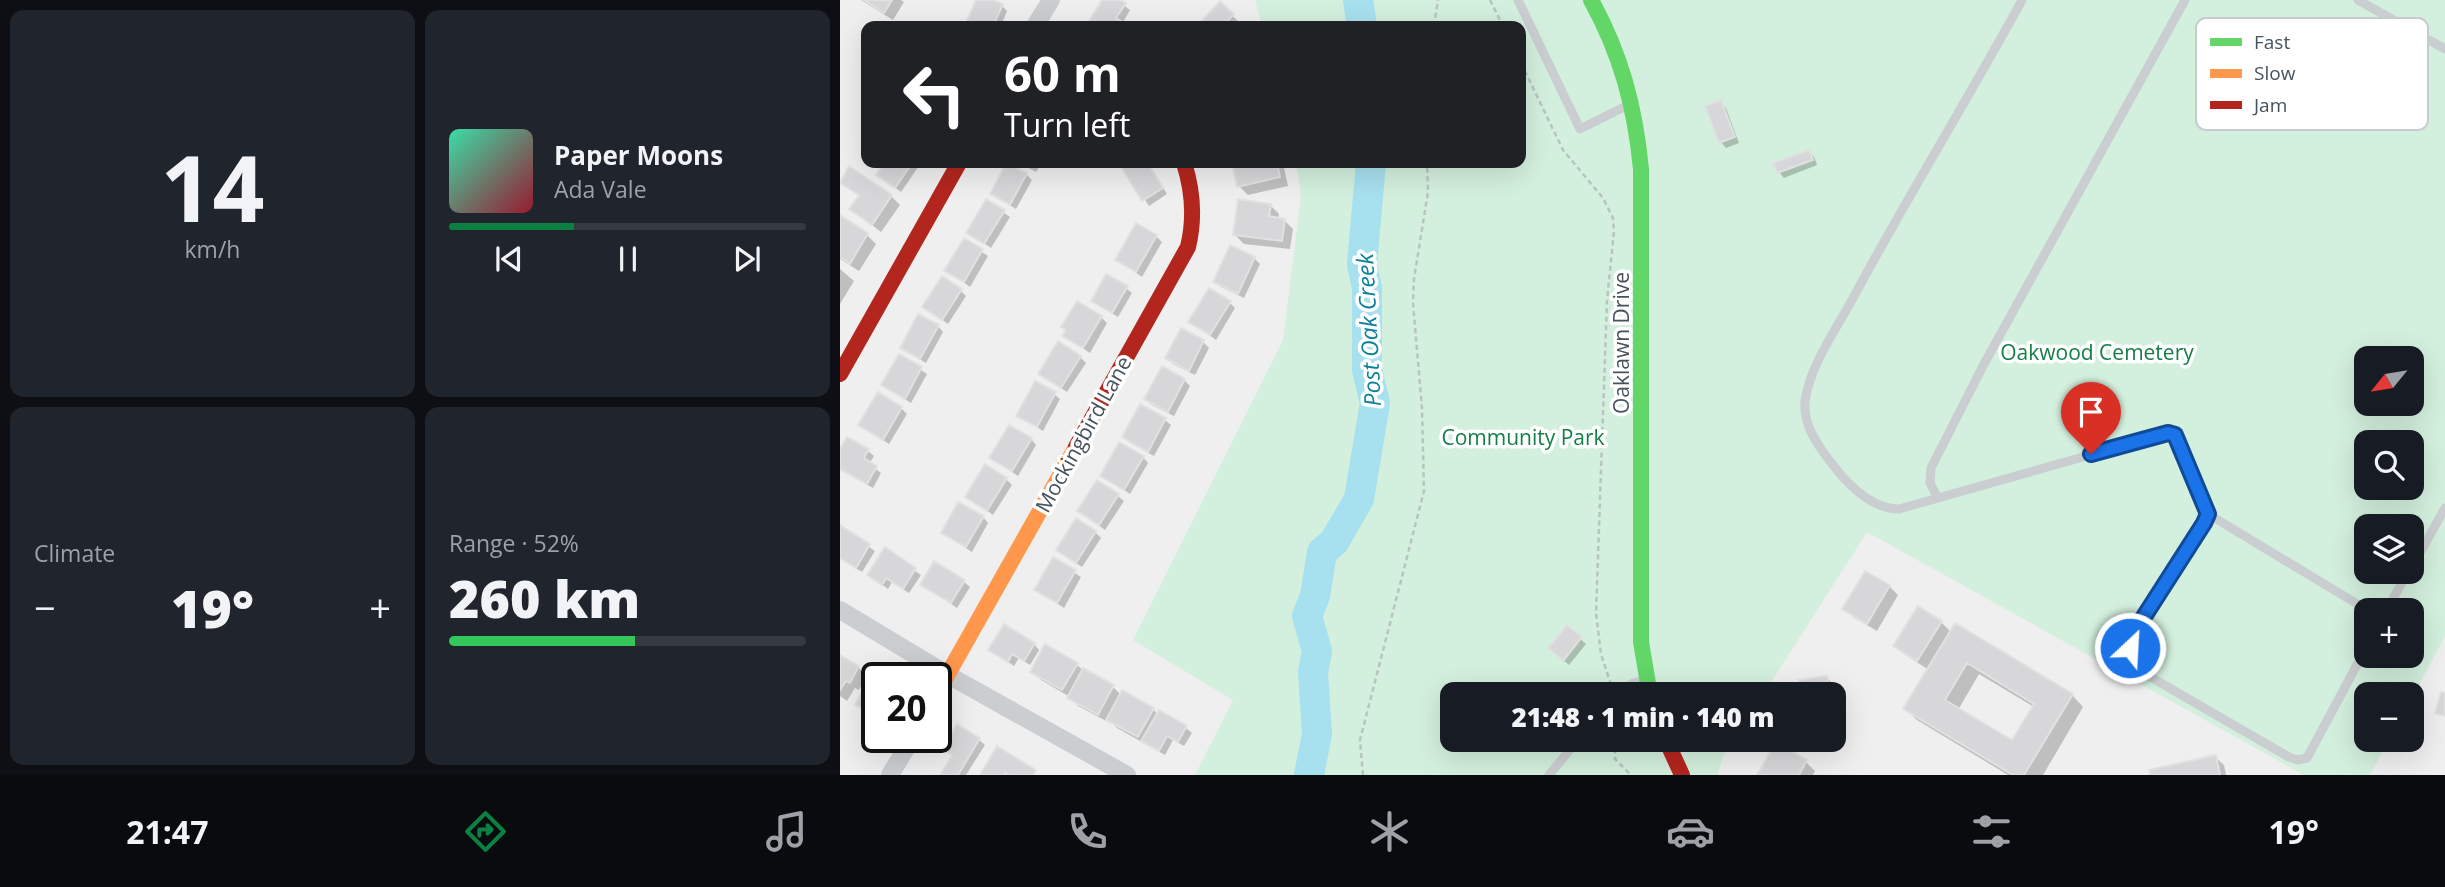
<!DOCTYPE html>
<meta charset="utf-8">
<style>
:root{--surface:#171b24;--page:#20242c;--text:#f1f3f6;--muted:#9ea1a6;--line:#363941;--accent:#0b8043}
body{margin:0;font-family:"Open Sans",sans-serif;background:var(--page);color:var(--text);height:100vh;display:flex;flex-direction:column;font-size:26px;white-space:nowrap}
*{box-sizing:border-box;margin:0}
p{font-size:23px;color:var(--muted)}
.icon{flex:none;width:38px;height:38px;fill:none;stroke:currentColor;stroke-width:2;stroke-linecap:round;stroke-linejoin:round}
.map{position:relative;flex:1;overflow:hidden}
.panel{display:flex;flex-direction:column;gap:10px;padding:10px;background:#0d0f14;width:840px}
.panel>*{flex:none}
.guide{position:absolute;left:21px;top:21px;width:665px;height:147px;border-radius:14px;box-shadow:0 7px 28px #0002;background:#202124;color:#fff;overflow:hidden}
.needle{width:46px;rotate:240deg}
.controls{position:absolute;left:1514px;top:346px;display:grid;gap:14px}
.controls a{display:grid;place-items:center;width:70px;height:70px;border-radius:14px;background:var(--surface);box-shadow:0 7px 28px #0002;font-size:35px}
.speed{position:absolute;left:21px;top:662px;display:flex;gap:14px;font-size:35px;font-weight:700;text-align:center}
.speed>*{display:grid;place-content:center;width:91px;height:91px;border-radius:50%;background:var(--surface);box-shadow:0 7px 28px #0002;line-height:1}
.speed .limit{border:4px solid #111;border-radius:10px;background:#fff;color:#111}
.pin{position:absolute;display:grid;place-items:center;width:60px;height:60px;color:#fff;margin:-72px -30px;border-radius:50% 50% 50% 0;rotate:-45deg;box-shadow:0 0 7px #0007}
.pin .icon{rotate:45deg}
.me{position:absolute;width:77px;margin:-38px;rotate:25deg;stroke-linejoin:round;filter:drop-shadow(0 0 5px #0008)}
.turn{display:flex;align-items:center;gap:24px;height:147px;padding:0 28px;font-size:32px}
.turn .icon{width:91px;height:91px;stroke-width:2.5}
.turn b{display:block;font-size:49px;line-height:60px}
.big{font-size:52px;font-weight:800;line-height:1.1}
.panel .tile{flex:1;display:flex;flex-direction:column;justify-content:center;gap:10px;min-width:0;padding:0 24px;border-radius:14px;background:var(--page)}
.panel .dial{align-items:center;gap:0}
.dial b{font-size:91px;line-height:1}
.song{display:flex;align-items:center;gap:21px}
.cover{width:84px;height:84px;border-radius:10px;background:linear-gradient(135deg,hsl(160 70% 55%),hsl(350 70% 35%))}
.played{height:7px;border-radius:4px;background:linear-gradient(90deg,var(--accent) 35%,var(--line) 35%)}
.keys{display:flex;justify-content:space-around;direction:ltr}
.heat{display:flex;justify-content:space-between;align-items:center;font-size:38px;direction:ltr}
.charge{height:10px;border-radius:5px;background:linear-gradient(90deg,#34c759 52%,var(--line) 0)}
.panel .tiles{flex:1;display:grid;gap:10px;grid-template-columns:repeat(2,1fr)}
.trip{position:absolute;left:600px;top:682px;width:406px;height:70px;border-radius:14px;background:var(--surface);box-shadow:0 7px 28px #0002;font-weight:800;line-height:70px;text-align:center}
.dock{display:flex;height:112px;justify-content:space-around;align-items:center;background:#090b0e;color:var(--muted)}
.dock .icon{width:49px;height:49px}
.dock .selected{color:var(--accent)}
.dock b{font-size:32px;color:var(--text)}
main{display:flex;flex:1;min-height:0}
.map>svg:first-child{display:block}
.green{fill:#d3efdd;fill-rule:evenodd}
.shadow{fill:#0003;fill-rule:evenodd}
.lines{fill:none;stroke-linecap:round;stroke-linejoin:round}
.river{stroke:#a7e0ee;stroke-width:30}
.building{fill:#d7d7d9;stroke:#e1e1e2;stroke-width:2;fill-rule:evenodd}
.path{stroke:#b8c4c0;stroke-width:2.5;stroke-dasharray:5 3.5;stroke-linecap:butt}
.lane{stroke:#cbced0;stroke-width:9}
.street{stroke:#cbced0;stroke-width:18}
.fast{stroke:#63d668;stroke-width:16}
.slow{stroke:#ff974d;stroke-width:16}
.jam{stroke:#b3261e;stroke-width:16}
.route-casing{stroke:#114b97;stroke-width:18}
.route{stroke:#1a73e8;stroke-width:12}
.labels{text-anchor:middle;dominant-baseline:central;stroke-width:7;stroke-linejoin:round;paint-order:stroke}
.street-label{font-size:21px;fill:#46525c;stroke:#fff}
.park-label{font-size:21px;fill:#167e47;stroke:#fff}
.water-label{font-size:23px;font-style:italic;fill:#0c819b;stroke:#fff}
.key{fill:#fff;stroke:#c8cbce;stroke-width:2}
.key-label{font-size:19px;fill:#46525c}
</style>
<main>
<section class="panel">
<div class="tiles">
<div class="tile dial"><b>14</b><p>km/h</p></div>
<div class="tile">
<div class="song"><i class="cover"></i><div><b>Paper Moons</b><p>Ada Vale</p></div></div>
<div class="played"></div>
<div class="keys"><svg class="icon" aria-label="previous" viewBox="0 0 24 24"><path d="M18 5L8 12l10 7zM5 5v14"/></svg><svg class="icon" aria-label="pause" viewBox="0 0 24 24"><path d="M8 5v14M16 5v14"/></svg><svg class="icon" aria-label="next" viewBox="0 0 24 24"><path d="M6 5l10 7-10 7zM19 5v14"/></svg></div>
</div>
<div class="tile"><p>Climate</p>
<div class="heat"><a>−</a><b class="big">19°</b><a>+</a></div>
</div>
<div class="tile"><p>Range · 52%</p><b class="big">260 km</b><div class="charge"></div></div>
</div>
</section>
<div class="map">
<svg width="1605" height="775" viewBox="0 0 1605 775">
<rect width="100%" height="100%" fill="#f0efef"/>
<path class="green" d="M415 0H1605V636L1572 698V695H1526V740H1549L1530 775H1464L1027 532 923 695H612V740H894L883 756 878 775H355L393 700 293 640 443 340 461 196 456 163H681V26H422ZM1526 359H1572V404H1526ZM1526 443H1572V488H1526ZM1526 527H1572V572H1526ZM1526 611H1572V656H1526Z"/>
<path class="shadow" d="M21 0H61L64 2 53 20Z
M137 0H148L162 6 167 11 161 26H132L128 22Z
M264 0H277L290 10 282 24 284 26H248Z
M380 4 398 21 393 26H365L363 23Z
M880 102 886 108 899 143 886 148 881 142Z
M969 152 974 157 977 165 944 178 939 172Z
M46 163H81L61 192 38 175Z
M179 163H202L196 172Z
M286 163H308L327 194 309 206 282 165Z
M393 163H443L448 186 408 195 399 186Z
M186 174 192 180 176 209 152 194Z
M1 182 51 196 60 205 41 232 11 209 20 197Z
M147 201 170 217 151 248 128 232Z
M430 205 439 214 438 219 444 220 453 229 450 249 404 244 395 235Z
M0 217 27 235 36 244 19 271 0 259Z
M316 236 322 242 302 277 277 260Z
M124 240 148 256 130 287 107 270Z
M414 258 420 264 404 298 381 287 375 281Z
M0 269 14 281 0 304Z
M286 288 292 293 278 317 253 301Z
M121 291 126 296 108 324 84 306Z
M390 303 395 308 376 340 350 321Z
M261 317 267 323 250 353 224 336Z
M98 326 103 332 86 363 62 348Z
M363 342 369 348 355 375 333 364 328 358Z
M60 356 87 374 71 403 43 385Z
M240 357 246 363 227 392 200 374Z
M344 380 350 386 334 416 312 405 306 399Z
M214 394 220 399 203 431 178 415Z
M61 408 67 414 49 444 21 425Z
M325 420 331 425 314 456 290 443 284 437Z
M191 439 196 445 178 476 151 458Z
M28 451 34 456 29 464 41 473 33 488 0 470V453Z
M303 457 308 463 290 494 262 475Z
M166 479 172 485 153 515 128 497Z
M278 496 284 501 265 530 239 511Z
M143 517 148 523 132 552 103 533Z
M0 523V527L35 551 22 572 0 558Z
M255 532 261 538 242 567 218 550Z
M45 550 81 575 69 593 52 582 48 589 29 575Z
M213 559 241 577 224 608 196 589Z
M124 582 130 587 117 608 82 584Z
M1049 586 1058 595 1037 631 1013 617 1005 609Z
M1101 622 1111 632 1232 695 1243 707 1203 775H1168L1077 720 1066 709 1089 670 1064 654 1055 646ZM1139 674 1194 707 1173 743 1118 710Z
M727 627 746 644 729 665 716 654Z
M194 644 199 650 190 665 179 658 174 666 151 650Z
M0 657 18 667 27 676 19 690 15 688 7 701 0 696Z
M237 665 244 671 273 687 281 695 313 709 318 715 320 712 346 728 352 733 344 746 333 740 325 755 277 728 269 720 268 722 238 706 230 697 201 680 192 671Z
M987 678 996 687 1002 728 994 730V695H963Z
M37 681V720L26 713 17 705Z
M139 740 145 745 126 775H103L114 756 105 748Z
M937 745 966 762 975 771 973 775H919Z
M1375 757 1384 765 1386 775H1311Z"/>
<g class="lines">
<path class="river" d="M518 0 522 26
M469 775 477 734 473 672 477 651 467 616 475 596 482 552 494 542 519 499 535 403 527 370V288L522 264 531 163"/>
</g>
<path class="building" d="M24 0H52L44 13Z
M136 0H153L163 4 153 26H134L126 23Z
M262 0H281L286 3 276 18 281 21 278 26H246Z
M380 1 394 14 383 26H363L360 23Z
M881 100 895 137 879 143 865 106Z
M969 150 973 160 937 173 933 163Z
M44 163H72L55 188 36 175Z
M166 163 187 173 170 205 150 194Z
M283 163H308L323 188 302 201 280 165Z
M392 163H437L440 177 397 187Z
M9 166 52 195 32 225 9 209 19 195 0 183Z
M146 199 165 210 144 244 126 233Z
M398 199 431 204 429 216 445 219 442 241 393 235Z
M0 215 28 233 10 264 0 257Z
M296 223 317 235 296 272 275 260Z
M124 238 143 249 124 282 104 271Z
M390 245 415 257 398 294 373 282Z
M266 274 288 286 272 313 251 301Z
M102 276 122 289 102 320 82 307Z
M369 288 391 301 370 335 348 322Z
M237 301 262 316 243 348 222 336 226 330 221 327Z
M78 314 99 325 80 359 60 348Z
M341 328 364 340 349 371 325 358Z
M218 341 241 356 221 388 198 374Z
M59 354 82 367 65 399 41 385Z
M322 366 345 379 328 412 304 399Z
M195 381 216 392 197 427 176 416Z
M38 392 62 407 43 440 18 425Z
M300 404 326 418 308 452 282 437Z
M169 425 192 438 172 471 149 458Z
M7 437 29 449 24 458 37 466 27 484 0 469V449Z
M279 442 304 456 284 490 260 476Z
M145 464 167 478 147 511 125 497Z
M257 480 279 494 259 525 237 511Z
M118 502 144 516 126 547 101 533Z
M236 518 256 531 236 563 216 550Z
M0 525 30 544 16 568 0 558Z
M45 547 76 568 63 589 46 578 42 585 27 575Z
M213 557 236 570 217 603 194 590Z
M94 561 125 580 111 603 80 585Z
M1025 571 1050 585 1027 624 1002 609Z
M1078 606 1102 621 1077 661 1053 646Z
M1115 623 1233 694 1184 775H1173L1063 709ZM1127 663 1194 704 1172 740 1105 700Z
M164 624 195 643 184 661 172 654 168 662 148 650Z
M727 625 742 637 723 661 708 648Z
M205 644 238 663 222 690 190 672Z
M0 655 19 666 10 683 6 681 0 690Z
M243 668 274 685 258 715 227 698Z
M30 676 37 679V717L15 705Z
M987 676 990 695H962L959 680Z
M282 690 314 708 298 737 266 720Z
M1601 692 1605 693V716L1595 713Z
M319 710 347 726 338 742 327 736 319 751 301 741Z
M117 724 140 738 118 775H100L112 755 102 749Z
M936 742 967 760 959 775H917Z
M157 746 196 770 193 775H169L165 772 163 775H140Z
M1376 755 1380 775H1310L1309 770Z"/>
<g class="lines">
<path class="path" d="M650 0 663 26
M594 26 598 0
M681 63 723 150 763 198 773 218 774 231 767 300 756 613 761 654 771 685
M775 740V759L791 775
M523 775 520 740 584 491 582 408 573 303 574 279 588 192 587 163"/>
<path class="lane" d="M678 0 740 129 788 105
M1182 0C1127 101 1066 199 1012 300 995 331 970 366 965 401 962 429 985 455 1001 475 1016 492 1036 509 1059 509L1328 433 1335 435 1368 514 1364 523 1298 626C1289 644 1285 654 1300 671L1449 757 1458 760 1467 758 1526 648
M1518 0 1605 49
M1098 498 1090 483 1091 468 1144 364 1345 0
M1368 514 1529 611
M1572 567 1605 508
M1546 611 1568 572
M777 695 793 683 805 680
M709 775 738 740"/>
<path class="street" d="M195 26 211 0
M0 610 108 675 287 775
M50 775 73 737"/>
<path class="fast" d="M751 0C781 54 795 107 801 169V642L810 695"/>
<path class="slow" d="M96 695 236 447"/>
<path class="jam" d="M0 374 119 163
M236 447 348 247C355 218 353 191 344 163
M826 740 842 775"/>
</g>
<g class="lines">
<g class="route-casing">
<path id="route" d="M1251 454 1328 433 1335 435 1368 514 1364 523 1298 626 1290 648"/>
</g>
<use href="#route" class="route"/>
</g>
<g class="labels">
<g class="street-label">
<text transform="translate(781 343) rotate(-90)">Oaklawn Drive</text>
<text transform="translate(243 434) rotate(-61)">Mockingbird Lane</text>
</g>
<g class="park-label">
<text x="1257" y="352">Oakwood Cemetery</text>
<text x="683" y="437">Community Park</text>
</g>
<g class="water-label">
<text transform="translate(528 330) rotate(-93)">Post Oak Creek</text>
</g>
</g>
<rect x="1356" y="18" width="232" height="112" rx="10" class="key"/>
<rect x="1370" y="38" width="32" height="8" fill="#63d668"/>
<rect x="1370" y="69" width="32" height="9" fill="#ff974d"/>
<rect x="1370" y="101" width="32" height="8" fill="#b3261e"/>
<g class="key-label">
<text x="1414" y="49">Fast</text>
<text x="1414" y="80">Slow</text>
<text x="1414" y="112">Jam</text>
</g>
</svg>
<div class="controls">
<a><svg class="needle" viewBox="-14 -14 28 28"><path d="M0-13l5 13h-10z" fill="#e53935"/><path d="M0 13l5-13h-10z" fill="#9ea1a6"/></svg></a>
<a><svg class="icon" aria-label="search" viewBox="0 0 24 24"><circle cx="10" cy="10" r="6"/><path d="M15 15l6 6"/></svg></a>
<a><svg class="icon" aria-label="layers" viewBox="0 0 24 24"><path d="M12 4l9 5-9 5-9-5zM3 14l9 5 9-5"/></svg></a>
<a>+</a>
<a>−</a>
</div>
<div class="speed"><div class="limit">20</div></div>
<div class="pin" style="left:1251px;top:454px;background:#d93025"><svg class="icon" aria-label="arrive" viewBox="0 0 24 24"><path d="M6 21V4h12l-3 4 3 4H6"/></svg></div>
<svg class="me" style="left:1290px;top:648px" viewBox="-20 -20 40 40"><circle r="17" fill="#1a73e8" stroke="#fff" stroke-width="3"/><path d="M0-11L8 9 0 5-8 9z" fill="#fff"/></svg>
<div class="trip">21:48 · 1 min · 140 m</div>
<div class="guide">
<div class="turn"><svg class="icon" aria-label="left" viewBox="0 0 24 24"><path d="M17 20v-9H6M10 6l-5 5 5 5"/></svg><div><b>60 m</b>Turn left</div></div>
</div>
</div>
</main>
<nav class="dock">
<b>21:47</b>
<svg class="icon selected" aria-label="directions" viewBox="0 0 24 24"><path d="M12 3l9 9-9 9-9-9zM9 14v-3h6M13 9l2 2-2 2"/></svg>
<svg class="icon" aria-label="music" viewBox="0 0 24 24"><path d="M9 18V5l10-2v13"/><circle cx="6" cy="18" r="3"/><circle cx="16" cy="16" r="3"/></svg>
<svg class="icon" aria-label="phone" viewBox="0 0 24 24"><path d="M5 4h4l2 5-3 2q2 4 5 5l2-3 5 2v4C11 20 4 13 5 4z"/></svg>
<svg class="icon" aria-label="climate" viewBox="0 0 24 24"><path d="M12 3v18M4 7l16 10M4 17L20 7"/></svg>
<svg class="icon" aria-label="car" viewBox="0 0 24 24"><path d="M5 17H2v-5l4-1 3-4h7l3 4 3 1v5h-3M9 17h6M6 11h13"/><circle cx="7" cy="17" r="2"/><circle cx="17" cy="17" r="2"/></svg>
<svg class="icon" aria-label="filters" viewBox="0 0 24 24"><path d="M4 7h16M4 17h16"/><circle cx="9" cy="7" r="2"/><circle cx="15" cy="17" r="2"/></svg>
<b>19°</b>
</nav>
